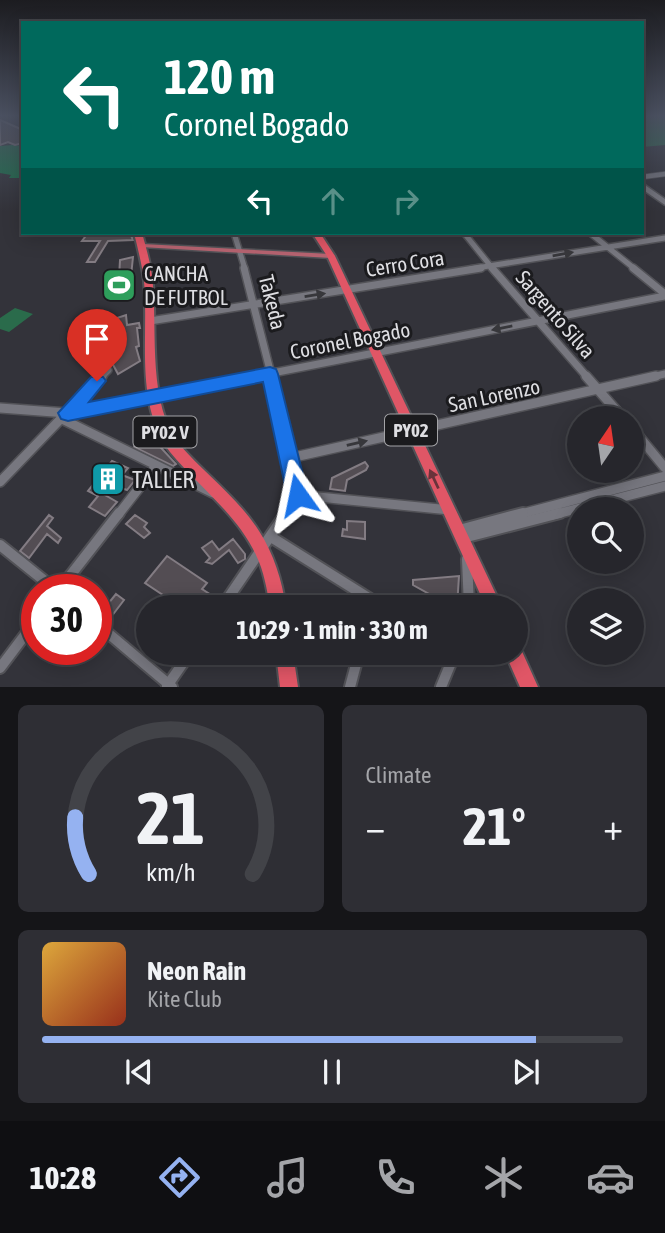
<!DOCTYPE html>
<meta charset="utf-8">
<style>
:root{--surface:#26262c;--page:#2e2e34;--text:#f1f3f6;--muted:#a4a5a9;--line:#424348;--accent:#95b2f1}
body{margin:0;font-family:"Asap Condensed",sans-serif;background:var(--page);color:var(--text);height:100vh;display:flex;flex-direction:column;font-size:26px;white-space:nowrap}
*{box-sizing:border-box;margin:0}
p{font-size:23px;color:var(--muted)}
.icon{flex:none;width:38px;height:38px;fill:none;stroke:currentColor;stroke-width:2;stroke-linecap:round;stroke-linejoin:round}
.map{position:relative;height:687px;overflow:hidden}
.drawer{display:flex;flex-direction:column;gap:18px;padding:18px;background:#151518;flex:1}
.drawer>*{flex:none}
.hud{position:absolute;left:21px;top:21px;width:623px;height:214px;border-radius:0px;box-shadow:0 4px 18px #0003,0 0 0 2px var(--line);background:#00695c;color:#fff;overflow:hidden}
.needle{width:46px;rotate:13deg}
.controls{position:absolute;left:567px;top:406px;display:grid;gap:14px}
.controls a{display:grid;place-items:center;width:77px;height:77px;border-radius:50%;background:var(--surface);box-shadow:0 4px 18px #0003,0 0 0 2px var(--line);font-size:35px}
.speed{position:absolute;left:21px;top:574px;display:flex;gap:14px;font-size:35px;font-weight:700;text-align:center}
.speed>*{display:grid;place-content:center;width:91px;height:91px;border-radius:50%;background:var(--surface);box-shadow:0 4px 18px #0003,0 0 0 2px var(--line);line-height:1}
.speed .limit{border:10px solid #d22;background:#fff;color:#111}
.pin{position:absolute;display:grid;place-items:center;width:60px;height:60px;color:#fff;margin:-72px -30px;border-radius:50% 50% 50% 0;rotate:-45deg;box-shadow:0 0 7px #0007}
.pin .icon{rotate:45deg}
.me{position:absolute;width:77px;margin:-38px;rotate:348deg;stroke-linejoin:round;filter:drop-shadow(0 0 5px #0008)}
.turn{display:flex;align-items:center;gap:24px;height:147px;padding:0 28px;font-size:32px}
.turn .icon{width:91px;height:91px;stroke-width:2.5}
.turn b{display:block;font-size:49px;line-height:60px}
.lanes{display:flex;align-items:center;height:66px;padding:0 28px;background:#0003;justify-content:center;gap:35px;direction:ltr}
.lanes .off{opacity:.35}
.big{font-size:52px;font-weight:700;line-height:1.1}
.drawer .card{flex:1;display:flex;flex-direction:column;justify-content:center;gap:10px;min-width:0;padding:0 24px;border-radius:10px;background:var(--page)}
.drawer .dial{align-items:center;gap:0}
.dial svg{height:182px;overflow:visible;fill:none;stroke:var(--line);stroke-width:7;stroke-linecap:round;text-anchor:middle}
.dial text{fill:var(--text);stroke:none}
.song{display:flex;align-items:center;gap:21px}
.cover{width:84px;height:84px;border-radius:10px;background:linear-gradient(135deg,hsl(40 70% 55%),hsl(10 70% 35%))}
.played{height:7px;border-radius:4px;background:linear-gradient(90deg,var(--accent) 85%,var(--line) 85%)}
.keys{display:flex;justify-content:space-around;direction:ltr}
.heat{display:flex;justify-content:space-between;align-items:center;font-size:38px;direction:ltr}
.drawer .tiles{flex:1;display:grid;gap:18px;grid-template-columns:1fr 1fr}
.card:last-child{grid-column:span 2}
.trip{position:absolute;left:136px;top:595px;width:392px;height:70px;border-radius:35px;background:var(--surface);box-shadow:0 4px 18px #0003,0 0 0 2px var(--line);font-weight:700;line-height:70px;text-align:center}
.dock{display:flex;height:112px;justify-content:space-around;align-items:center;background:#0f0f12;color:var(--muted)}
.dock .icon{width:49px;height:49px}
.dock .current{color:var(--accent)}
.dock b{font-size:32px;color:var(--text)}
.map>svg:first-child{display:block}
.green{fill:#2a6b4b}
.forest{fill:#1c6f4a}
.building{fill:#534d53;stroke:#837c83;stroke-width:2}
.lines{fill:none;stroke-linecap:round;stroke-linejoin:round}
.minor-far4-casing{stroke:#525257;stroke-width:6}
.minor-far3-casing{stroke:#525257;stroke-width:8}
.minor-far2-casing{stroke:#525257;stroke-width:10}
.minor-far1-casing{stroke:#525257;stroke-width:12}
.minor-casing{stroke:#525257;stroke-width:14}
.major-casing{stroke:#525257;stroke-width:3}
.highway-casing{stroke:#525257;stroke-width:4}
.minor-far4{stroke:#77777f;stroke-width:4.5}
.minor-far3{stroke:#77777f;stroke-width:5}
.minor-far2{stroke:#77777f;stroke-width:7}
.minor-far1{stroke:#77777f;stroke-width:9}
.minor{stroke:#77777f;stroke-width:10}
.major{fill:#b66370;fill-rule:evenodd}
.highway{fill:#e05666;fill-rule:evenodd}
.oneway{fill:#37373b}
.oneway2{fill:#6a333b}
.route{fill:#1a73e8;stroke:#114b97;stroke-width:2}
.labels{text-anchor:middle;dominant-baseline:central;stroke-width:6;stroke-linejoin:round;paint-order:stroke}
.shield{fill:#1b1b1e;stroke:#a4a4a7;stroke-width:2}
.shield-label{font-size:19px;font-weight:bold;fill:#dedee2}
.street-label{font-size:21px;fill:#dedee2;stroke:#1b1b1e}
.poi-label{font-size:21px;fill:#dedee2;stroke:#1b1b1e;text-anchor:start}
.near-poi-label{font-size:24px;fill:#dedee2;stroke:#1b1b1e;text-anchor:start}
</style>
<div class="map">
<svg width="665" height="687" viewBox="0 0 665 687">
<rect width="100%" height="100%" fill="#33333a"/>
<path class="green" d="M642 115 665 116V145L642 147Z
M15 308 33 314 9 332 0 329V318Z"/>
<path class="forest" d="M12 145 23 146V178H9L11 175 0 173V146Z"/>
<path class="building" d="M0 120 23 130V143L15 145 8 142 0 145Z
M88 233H130L133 240 108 241 95 262H87L100 241H82Z
M133 257 131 276 119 278 120 260Z
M126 315 127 325 139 323 140 328H137L139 346 136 347 140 361 118 374 104 348 122 344 124 331 109 334 105 322Z
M145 429 150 432 151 437 176 464 173 466 134 447Z
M112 461 128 468 122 475 135 480 127 490 113 485 105 495 117 502 105 516 89 507 98 496 88 491Z
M365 462 368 466 366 470 347 480 345 491 330 489 332 478Z
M49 515 53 518 47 526 61 538 58 543 47 534 29 558 20 551Z
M135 515 147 523 144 527 150 533 144 538 126 524Z
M347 521 365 522V539L342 536 343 529 347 530Z
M233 539 245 554V559L238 563 229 550 212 564 206 562 210 558 202 548 212 541 219 550Z
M167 556 207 583 202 589 216 598 210 607H181L145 583Z
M459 576 457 607H433L429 594 413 585V580Z
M116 594 124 600 108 621 99 615Z"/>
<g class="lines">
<g class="minor-far4-casing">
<path id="minor-far4" d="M642 177 665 174"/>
</g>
<g class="minor-far3-casing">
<path id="minor-far3" d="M642 186 665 202
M234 233 245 269
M464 233 493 269
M590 233 635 269
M470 269 665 238"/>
</g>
<g class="minor-far2-casing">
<path id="minor-far2" d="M244 268 272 378
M492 268 588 378
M633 268 665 294
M150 321 481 268
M100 378 108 370
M247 378 665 296
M648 378 665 374"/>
</g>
<g class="minor-far1-casing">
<path id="minor-far1" d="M271 376 298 493 284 515
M586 376 623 418
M0 408 67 413 255 376
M62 419 213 493
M632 428 665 468
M290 458 656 376
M0 482 102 376
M298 495 450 510
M118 515 156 466
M517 515 665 476
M553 515 665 486"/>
</g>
<g class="minor-casing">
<path id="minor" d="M459 530 523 513
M271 537 383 607
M463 538 560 513
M0 545 56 590
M467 559 469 607
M59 590 119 513
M222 607 286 513
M96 623 172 687
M0 668 37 619
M167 686 190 653
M350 687 359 653
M441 687 455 653"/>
</g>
<g class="major-casing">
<path id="major" d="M143 244 331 254 335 256 331 258 141 247V245Z"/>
</g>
<g class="highway-casing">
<path id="highway" d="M134 233H142C147 251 152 268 153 286 157 335 148 403 179 444 205 474 238 498 259 531 274 554 282 581 286 607H270C267 590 264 571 256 555 237 514 198 486 170 452 134 403 149 338 144 281 142 265 138 249 134 233Z
M312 233H320L335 256 502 607H486L327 256Z
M516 645 520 647 538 687H520L505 653H516Z
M276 653H293L298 687H280Z"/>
</g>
<use href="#minor-far4" class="minor-far4"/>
<use href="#minor-far3" class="minor-far3"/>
<use href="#minor-far2" class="minor-far2"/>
<use href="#minor-far1" class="minor-far1"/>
<use href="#minor" class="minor"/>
<use href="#major" class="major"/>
<use href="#highway" class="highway"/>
</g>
<defs><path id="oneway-solid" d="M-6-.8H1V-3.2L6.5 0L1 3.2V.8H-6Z" transform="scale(1.75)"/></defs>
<g class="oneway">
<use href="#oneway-solid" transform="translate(563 254) rotate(-10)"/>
<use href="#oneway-solid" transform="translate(315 295) rotate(-9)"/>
<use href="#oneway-solid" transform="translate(502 328) rotate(169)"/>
<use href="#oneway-solid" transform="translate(357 443) rotate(-13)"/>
</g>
<use class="oneway2" href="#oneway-solid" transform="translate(434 479) rotate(-115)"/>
<linearGradient id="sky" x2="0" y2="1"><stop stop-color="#1c1c20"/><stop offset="0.55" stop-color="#4a5060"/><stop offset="1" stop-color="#4a5060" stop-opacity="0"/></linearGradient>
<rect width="665" height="211" fill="url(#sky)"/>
<path class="route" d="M270 367 276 369 278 374 308 495 305 502 298 505 290 502 287 495 263 382 68 421 61 419 58 413 91 377H103L106 381 89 402Z"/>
<defs>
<g id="stadium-square" transform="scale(1.75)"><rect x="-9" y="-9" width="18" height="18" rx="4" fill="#2e9e5b" stroke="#1b1b1e"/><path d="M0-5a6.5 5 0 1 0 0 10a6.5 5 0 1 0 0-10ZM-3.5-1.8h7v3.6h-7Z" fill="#fff"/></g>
<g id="building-square" transform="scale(1.75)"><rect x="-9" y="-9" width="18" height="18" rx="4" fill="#0f9aa8" stroke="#1b1b1e"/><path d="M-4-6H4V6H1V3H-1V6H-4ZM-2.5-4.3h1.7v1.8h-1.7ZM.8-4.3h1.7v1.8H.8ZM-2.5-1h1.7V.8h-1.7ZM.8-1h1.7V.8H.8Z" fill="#fff"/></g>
</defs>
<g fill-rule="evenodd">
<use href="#stadium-square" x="119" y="285"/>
<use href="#building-square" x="108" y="479"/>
</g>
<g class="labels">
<g class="shield">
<rect x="385" y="414.5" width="52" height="31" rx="5"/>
<rect x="133.5" y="416.5" width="63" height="31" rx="5"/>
</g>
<g class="shield-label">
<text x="411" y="430">PY02</text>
<text x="165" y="432">PY02 V</text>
</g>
<g class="street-label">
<text transform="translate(405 263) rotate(-9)">Cerro Cora</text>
<text transform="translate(273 302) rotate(76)">Takeda</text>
<text transform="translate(556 314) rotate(49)">Sargento Silva</text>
<text transform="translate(350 340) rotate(-11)">Coronel Bogado</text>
<text transform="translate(494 395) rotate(-12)">San Lorenzo</text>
</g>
<g class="poi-label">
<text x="144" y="273">CANCHA<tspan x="144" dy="24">DE FUTBOL</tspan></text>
</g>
<g class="near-poi-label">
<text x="132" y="479">TALLER</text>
</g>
</g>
</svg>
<div class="controls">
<a><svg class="needle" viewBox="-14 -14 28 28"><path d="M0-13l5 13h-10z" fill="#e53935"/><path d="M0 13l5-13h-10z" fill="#a4a5a9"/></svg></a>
<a><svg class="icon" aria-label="search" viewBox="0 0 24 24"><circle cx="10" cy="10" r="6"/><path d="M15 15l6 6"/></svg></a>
<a><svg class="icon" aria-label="layers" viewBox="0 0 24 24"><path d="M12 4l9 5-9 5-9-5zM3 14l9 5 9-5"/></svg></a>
</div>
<div class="speed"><div class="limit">30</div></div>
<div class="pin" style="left:97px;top:381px;background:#d93025"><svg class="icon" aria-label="arrive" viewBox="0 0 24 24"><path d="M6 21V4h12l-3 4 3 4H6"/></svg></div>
<svg class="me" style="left:298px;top:495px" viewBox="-20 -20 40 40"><path d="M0-17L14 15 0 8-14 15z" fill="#1a73e8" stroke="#fff" stroke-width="4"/></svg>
<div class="trip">10:29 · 1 min · 330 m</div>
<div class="hud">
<div class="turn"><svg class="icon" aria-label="left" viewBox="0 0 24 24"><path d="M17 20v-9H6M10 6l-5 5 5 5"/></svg><div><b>120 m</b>Coronel Bogado</div></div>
<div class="lanes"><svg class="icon" aria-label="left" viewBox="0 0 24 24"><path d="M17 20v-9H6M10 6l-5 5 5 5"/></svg><svg class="icon off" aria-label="ahead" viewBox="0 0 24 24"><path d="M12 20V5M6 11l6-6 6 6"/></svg><svg class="icon off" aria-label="right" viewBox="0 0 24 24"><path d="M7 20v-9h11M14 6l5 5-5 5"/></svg></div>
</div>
</div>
<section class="drawer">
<div class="tiles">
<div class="card dial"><svg viewBox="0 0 100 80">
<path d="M14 69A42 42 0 1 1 86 69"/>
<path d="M14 69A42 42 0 0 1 8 44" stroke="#95b2f1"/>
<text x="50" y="56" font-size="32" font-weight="700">21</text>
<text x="50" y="72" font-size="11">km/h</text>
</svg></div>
<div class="card"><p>Climate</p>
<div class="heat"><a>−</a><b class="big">21°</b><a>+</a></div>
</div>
<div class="card">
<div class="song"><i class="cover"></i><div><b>Neon Rain</b><p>Kite Club</p></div></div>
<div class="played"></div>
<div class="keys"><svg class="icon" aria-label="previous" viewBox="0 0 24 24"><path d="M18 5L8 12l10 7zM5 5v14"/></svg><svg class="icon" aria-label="pause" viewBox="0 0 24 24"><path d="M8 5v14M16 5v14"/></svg><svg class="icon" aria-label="next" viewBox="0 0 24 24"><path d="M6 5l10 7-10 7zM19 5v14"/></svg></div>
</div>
</div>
</section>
<nav class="dock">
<b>10:28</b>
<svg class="icon current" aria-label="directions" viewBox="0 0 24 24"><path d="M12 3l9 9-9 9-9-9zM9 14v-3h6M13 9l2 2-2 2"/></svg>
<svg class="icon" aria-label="music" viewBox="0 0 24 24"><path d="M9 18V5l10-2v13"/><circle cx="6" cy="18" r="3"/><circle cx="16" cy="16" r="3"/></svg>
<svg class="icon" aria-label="phone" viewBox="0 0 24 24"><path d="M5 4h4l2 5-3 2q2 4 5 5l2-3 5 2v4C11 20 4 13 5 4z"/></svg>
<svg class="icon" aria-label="climate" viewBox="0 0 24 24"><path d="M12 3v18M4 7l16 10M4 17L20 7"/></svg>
<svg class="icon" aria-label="car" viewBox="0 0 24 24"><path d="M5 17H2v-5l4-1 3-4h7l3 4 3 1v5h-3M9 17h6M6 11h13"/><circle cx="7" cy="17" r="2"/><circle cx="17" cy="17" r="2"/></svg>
</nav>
